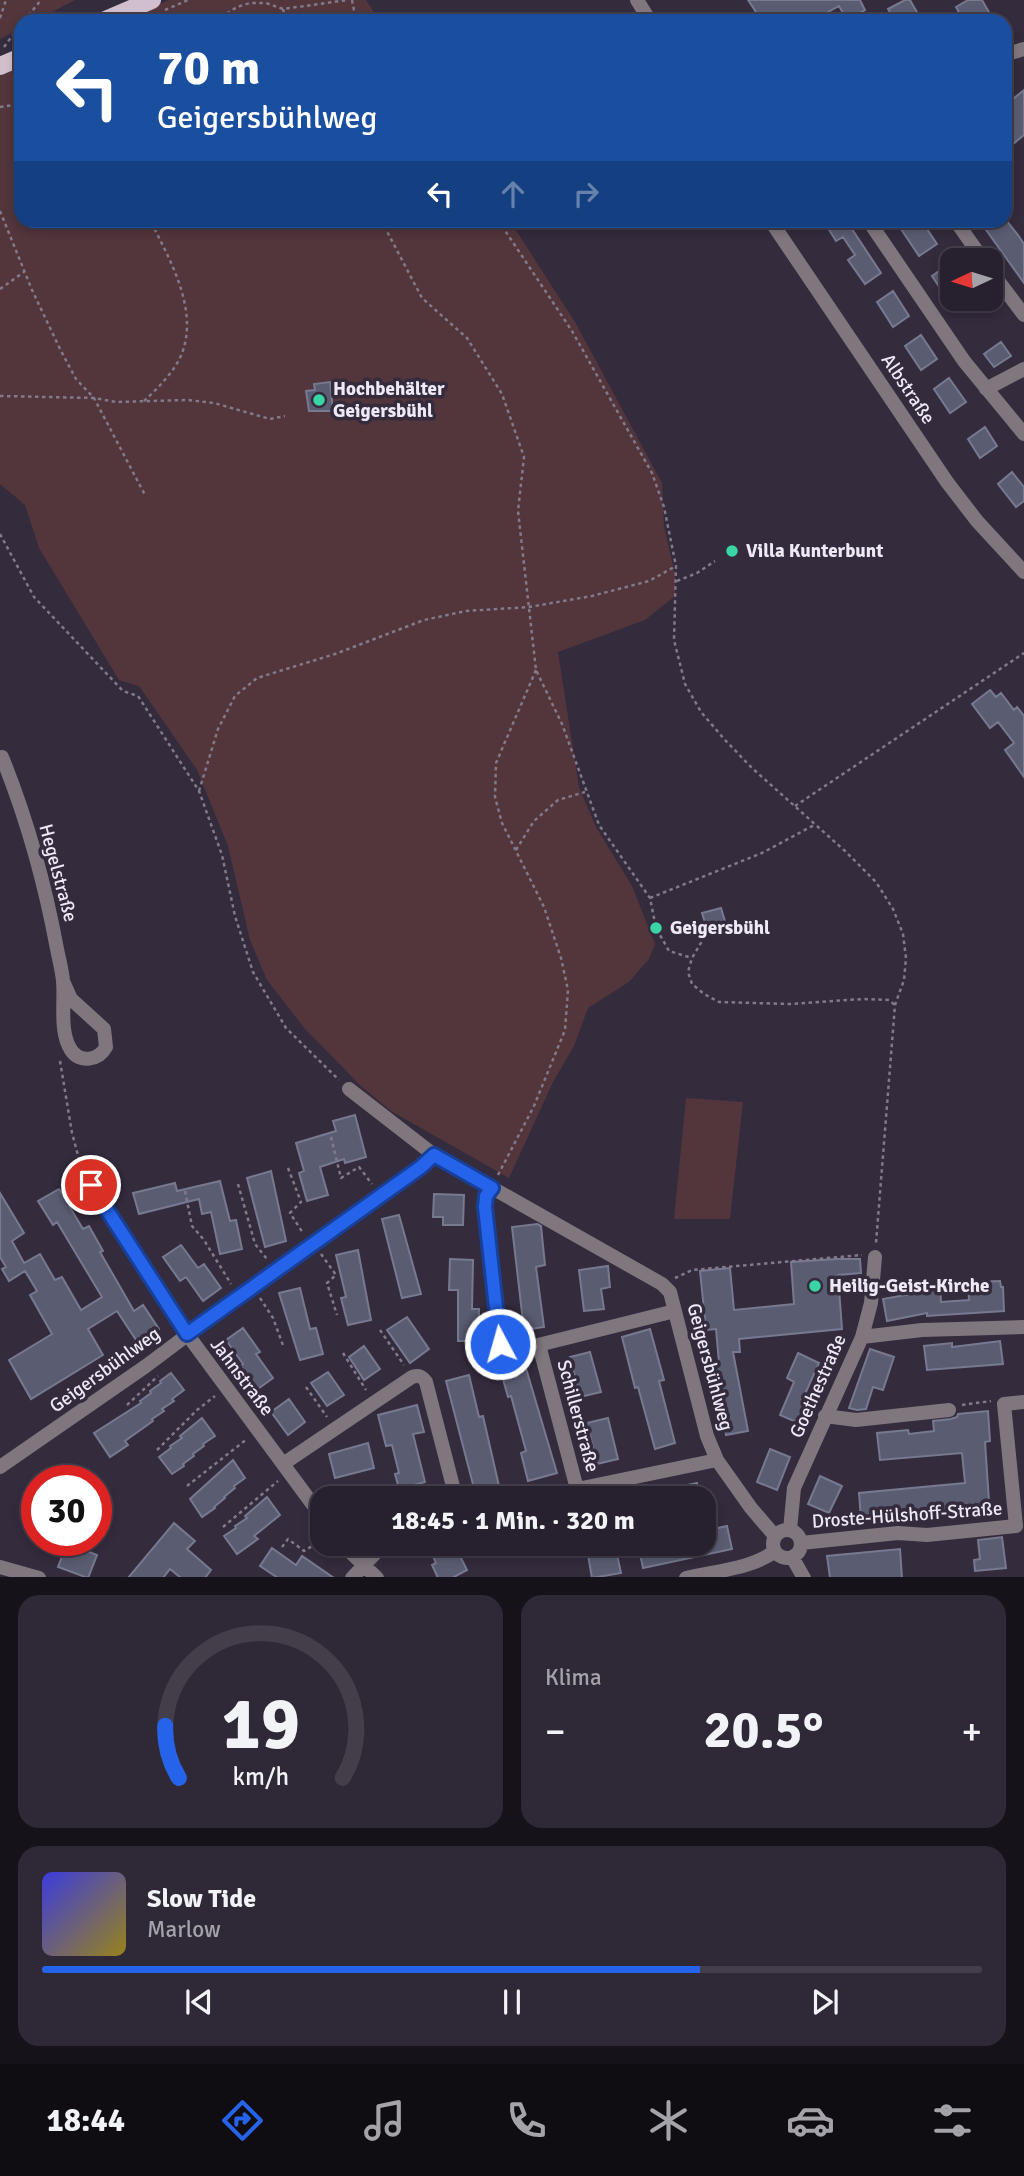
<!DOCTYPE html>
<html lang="de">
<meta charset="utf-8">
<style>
:root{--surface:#27202e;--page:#2f2836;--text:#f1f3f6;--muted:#a4a3aa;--line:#433e4a;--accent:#2563eb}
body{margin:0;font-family:Signika,sans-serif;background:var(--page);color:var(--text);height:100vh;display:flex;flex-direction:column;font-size:26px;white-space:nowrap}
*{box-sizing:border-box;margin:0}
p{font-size:23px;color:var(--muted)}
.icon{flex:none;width:38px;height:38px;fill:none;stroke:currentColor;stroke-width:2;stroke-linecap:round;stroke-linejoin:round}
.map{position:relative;height:1577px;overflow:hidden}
.details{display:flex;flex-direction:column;gap:18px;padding:18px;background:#151219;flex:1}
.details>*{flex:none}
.hud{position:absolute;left:14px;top:14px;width:998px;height:214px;border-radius:21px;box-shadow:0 4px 10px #0003,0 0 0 2px var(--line);background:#1a4fa0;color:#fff;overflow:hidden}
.needle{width:46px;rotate:266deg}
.buttons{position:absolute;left:940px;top:248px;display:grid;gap:14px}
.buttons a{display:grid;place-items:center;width:63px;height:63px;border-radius:14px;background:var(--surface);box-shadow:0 4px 10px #0003,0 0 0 2px var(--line);font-size:35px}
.speed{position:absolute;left:21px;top:1465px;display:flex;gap:14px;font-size:35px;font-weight:700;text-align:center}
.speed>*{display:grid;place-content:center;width:91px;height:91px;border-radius:50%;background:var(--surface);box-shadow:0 4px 10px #0003,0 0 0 2px var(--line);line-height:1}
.speed .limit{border:10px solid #d22;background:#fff;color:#111}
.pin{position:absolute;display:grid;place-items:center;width:60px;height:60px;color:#fff;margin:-30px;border:4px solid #fff;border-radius:50%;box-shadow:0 2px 7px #0007}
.me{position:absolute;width:77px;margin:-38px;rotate:354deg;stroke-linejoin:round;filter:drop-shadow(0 0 5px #0008)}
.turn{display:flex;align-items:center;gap:24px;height:147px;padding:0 28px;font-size:32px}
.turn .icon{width:91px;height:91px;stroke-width:2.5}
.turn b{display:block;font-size:49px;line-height:60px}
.lanes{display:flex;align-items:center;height:66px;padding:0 28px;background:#0003;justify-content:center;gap:35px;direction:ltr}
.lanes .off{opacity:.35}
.big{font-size:52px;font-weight:700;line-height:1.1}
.details .widget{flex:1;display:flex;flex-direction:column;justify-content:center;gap:10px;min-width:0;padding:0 24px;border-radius:21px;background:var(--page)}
.details .dial{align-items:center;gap:0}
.dial svg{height:182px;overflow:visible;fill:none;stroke:var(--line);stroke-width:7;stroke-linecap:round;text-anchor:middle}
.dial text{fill:var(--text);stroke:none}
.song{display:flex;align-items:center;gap:21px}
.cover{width:84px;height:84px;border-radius:10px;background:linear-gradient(135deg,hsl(240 70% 55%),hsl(50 70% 35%))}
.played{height:7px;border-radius:4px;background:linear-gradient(90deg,var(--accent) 70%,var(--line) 70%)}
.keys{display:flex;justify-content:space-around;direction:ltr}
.heat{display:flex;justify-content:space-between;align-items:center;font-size:38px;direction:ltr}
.details .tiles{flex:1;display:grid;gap:18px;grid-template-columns:1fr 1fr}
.widget:last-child{grid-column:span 2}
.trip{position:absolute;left:310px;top:1486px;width:406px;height:70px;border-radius:21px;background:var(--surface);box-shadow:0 4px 10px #0003,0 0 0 2px var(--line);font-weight:700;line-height:70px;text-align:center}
.tab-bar{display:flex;height:112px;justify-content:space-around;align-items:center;background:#100d12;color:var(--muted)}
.tab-bar .icon{width:49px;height:49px}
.tab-bar .current{color:var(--accent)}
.tab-bar b{font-size:32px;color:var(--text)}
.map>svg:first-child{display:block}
.green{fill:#53353c}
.building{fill:#5a5d72;stroke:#767990;stroke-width:2}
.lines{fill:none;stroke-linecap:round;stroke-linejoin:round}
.path{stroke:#827a8a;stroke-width:2.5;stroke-dasharray:3.5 3.5;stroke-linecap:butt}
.minor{stroke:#80777e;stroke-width:14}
.tertiary{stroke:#80777e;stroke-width:14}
.primary{stroke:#d2bfcd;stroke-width:18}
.route-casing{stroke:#184099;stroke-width:18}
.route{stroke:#2563eb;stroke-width:12}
.poi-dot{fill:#3bd4a4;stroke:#342b3d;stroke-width:2.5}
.labels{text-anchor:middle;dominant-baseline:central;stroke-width:7;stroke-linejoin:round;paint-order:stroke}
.poi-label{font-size:19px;font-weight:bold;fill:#efe9f5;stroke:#342b3d;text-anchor:start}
.street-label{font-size:19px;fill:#efe9f5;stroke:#342b3d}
</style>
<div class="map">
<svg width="1024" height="1578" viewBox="0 0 1024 1578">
<rect width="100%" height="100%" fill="#342b3d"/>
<path class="green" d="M0 0H75L35 21H21V28L0 39Z
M169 0H366L380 21H122Z
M21 65V220L510 221 575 322 662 483 664 526 675 574V596L645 620 558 652 579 787 596 827 632 886 655 944 649 959 629 982 588 1008 574 1046 553 1082 509 1178 391 1111 361 1086 305 1029 267 980 250 940 228 846 197 770 139 686 119 680 39 548 25 505 0 484V74Z
M686 1098 743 1102 730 1219H674Z"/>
<path class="building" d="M748 0H860L865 10 847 20 839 6 812 21H762Z
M905 0H910L922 21H895L888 9Z
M968 0H982L994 21H964L956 7Z
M1004 88 1013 99 1024 90V135L1013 144 1004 132Z
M823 220H846L881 273 865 284 848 260 855 255 843 237 836 241Z
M895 220H921L937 244 919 256Z
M979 220H1006L1018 235 1024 244V283Z
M952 262V306L932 276Z
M893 291 909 316 893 327 877 302Z
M921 335 937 359 921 370 905 346Z
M1001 342 1011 356 994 367 984 354Z
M949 378 966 402 950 413 934 389Z
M330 382 333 411H309L306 391 315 390 314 384Z
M985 427 997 446 980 458 968 439Z
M1012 472 1024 487V501L1016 507 998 484Z
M990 690 996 697 1001 693 1014 710 1017 707 1024 716V777L1005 750 1014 743 998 722 990 728 972 704Z
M721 908 725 921 706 926 702 913Z
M355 1115 366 1157 345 1163 344 1159 320 1167 328 1195 307 1201 299 1173 304 1171 296 1143 336 1131 333 1121Z
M271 1171 286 1241 265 1247 247 1178Z
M220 1181 230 1221 236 1220 242 1249 220 1254 211 1212 202 1214 199 1199 139 1214 133 1193 175 1183 177 1191Z
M59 1189 83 1229 89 1226 103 1251 100 1252 134 1311 143 1305 159 1329 138 1343 117 1311 88 1329 103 1355 31 1399 9 1360 52 1334 30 1295 37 1291 25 1271 9 1281 2 1269 6 1267 0 1257V1193L24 1233 12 1241 24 1263 40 1254 55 1280 62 1277 81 1310 102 1297 57 1222 53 1225 38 1201Z
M434 1194 464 1195 463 1225H443V1217H433Z
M399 1215 421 1294 402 1298 382 1219Z
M537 1224 541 1226 545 1265 536 1267 544 1327 524 1330 512 1227Z
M181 1245 198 1268 204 1264 221 1288 203 1301 186 1277 180 1281 163 1257Z
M358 1250 371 1320 348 1325 341 1298 346 1297 336 1255Z
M450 1259 473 1260 472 1309H479V1341H458V1290H449Z
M837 1259H860L861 1273 838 1275 842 1329 739 1339 740 1352H733L748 1431 726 1435 717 1391 712 1393 706 1367 719 1363 716 1329 706 1330 700 1271 730 1268 734 1310 794 1304 791 1262Z
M608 1266 610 1287 601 1289 604 1309 584 1311 579 1270Z
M1000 1281 1001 1287H1003L1004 1311 927 1316V1313L887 1321 883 1299 922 1292 921 1287 940 1285 941 1302 969 1300 968 1282Z
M300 1288 310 1329 316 1328 323 1354 300 1360 279 1293Z
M407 1317 429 1349 410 1363 387 1330Z
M243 1328 260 1352 256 1354 273 1378 255 1391 239 1367 243 1364 226 1340Z
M650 1329 664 1380 659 1381 675 1443 655 1449 638 1387 635 1388 622 1337Z
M1000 1341 1003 1364 927 1370 924 1346 952 1343V1347Z
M364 1346 380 1369 364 1380 349 1357Z
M870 1349 894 1357 883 1390 873 1387 866 1409 857 1410 849 1408Z
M590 1352 601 1392 580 1397 570 1357Z
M798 1353 819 1363 801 1403 804 1405 796 1422 780 1415 794 1382 787 1378Z
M525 1365 557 1473 528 1481 521 1453 526 1451 511 1396 508 1397 501 1372Z
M328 1372 344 1395 327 1406 311 1383Z
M171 1373 184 1390 172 1399 174 1401 162 1409 164 1411 152 1419 153 1421 125 1441 128 1445 110 1457 94 1433 141 1403 140 1401 151 1393 150 1391 161 1383 160 1381Z
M469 1375 479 1417 483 1416 499 1486 475 1492 446 1381Z
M289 1399 305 1422 288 1435 271 1412Z
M417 1405 424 1432 413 1434 425 1482 399 1489 395 1474 399 1473 392 1445 386 1446 378 1415Z
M988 1411 990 1441 985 1442 990 1516 968 1518V1511L861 1519 859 1493 965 1483 962 1453 880 1460 877 1433 908 1430 909 1434 934 1431 933 1421 951 1419 957 1417 958 1414Z
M202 1418 215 1436 203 1444 204 1446 193 1454 194 1456 183 1464 184 1466 172 1474 159 1457 171 1448 170 1446 182 1438 180 1436Z
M608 1418 618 1459 597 1464 587 1423Z
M368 1443 374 1468 335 1478 329 1454Z
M770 1449 790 1457 777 1490 757 1482Z
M233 1460 245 1478 234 1486 235 1488 224 1497 225 1498 214 1507 215 1508 202 1517 190 1499Z
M820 1476 842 1486 829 1513 808 1504Z
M697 1483 700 1498H652L651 1493Z
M267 1497 280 1515 254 1536 258 1539 237 1554 224 1536 236 1528 235 1526 247 1518 245 1516Z
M174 1523 195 1541 187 1549 211 1570 205 1578H181L170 1569 163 1578H128Z
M727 1526 732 1549 643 1568 638 1544H704V1531Z
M1002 1537 1006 1568 975 1571 974 1560 980 1559 978 1540Z
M53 1540H60L97 1555 88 1578 58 1567 63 1554Z
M454 1544 467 1570 452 1578H438L432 1565 436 1563 432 1554Z
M272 1548 296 1565 302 1556 334 1578H278L260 1566Z
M900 1549 902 1578H830L827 1556Z
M616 1550 621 1573 592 1578 588 1555Z"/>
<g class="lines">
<path class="path" d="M352 0 354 10 361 21
M283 9 286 21
M165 10 188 0
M0 18 6 0
M24 21 41 0
M215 21 237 7 250 3H266L283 9 348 0
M4 47 21 24
M0 107 21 104
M0 211 32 290 61 351 76 379 94 398 145 495
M381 220 422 298 467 338 502 394 524 457 518 511 536 670 562 724 599 825 650 898 656 928 669 951 692 958
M498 220 572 331 652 473 664 507 676 566 674 640 685 684 701 712 725 740 752 768 845 851 876 882 893 909 903 934 906 958 904 980 895 1005 876 1243
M0 289 24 272
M0 396 94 398 116 402 188 400 214 403 270 419 285 416
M144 401C157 389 170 376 179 360 202 314 170 260 150 220
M0 534 34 597 123 691 138 696 199 791 222 855 235 916 253 972 286 1028 339 1080
M677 581 697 573 715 561
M199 791 218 729 235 696 257 678 335 654 424 620 466 611 529 607 592 596 649 581 676 566
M795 806 1024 653
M516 850 534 821 558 800 585 792
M650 898 762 853 816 824
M705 936 692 958 688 972 692 984 704 994 719 1002 790 1004 863 999 889 1000 895 1005
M60 1061 72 1133 83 1174
M331 1137 341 1178 359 1167 372 1184
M288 1168 301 1202 290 1213 303 1233
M498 1175 534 1106 565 1030 568 990 561 958 544 907 502 823 495 797 496 763 536 670
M238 1184 255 1244 267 1259
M185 1191 192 1226 204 1240 231 1284
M321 1254 336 1275 327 1283 337 1315
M675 1278 692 1270 862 1255
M260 1298 273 1318 284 1348
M380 1330 404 1365
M343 1353 366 1390
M306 1387 327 1417
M127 1405 158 1376
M962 1405 991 1401
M157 1450 197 1410 215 1396
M187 1486 247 1439
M223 1527 278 1481
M282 1547 288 1539 304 1551 322 1540"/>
<path class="minor" d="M1004 55 1024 49
M868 220 964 361 1024 434
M955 220 984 261
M990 270 1024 315
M986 389 1024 369
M2 757C27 819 45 884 57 949 59 959 62 970 63 981 65 1002 59 1032 71 1050 80 1064 99 1060 106 1047L104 1029 71 999 63 981
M349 1089 434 1155 662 1284 670 1292 707 1436 717 1460 751 1508 775 1536
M91 1185 187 1334 322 1517
M492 1188 486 1196 485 1207 500 1344 510 1352 675 1311
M862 1337 922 1330 1024 1327
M539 1345 577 1489
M825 1416 856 1420 949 1410
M283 1464 412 1377C419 1375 422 1376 426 1382L456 1498
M0 1467 146 1366 239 1296 421 1167 434 1155
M534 1498 717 1460
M790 1530 794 1488 862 1337 871 1303 875 1257
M773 1544a14 14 0 1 1 28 0a14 14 0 1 1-28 0Z
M801 1543 898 1533 927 1535 1016 1526 1004 1404 1024 1402
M342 1544 377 1578
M792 1557 804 1578
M352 1578 384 1544
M686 1578C714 1571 752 1569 775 1551"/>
<path class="tertiary" d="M637 0 650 21
M770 220 947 482 977 521 1024 572
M0 1567 39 1578"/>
<path class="primary" d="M103 21 152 0
M0 66 21 57"/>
</g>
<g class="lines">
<g class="route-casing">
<path id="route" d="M91 1185 187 1334 421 1167 434 1155 492 1188 486 1196 485 1207 500 1344"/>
</g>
<use href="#route" class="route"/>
</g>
<g class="poi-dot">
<circle cx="319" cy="400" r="7"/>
<circle cx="732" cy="551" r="7"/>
<circle cx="656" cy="928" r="7"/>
<circle cx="815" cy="1286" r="7"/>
</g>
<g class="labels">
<g class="poi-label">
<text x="333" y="389">Hochbehälter<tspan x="333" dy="22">Geigersbühl</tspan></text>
<text x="746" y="551">Villa Kunterbunt</text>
<text x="670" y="928">Geigersbühl</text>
<text x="829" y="1286">Heilig-Geist-Kirche</text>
</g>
<g class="street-label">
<text transform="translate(908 389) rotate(56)">Albstraße</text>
<text transform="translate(58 873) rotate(75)">Hegelstraße</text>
<text transform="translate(710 1367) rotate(75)">Geigersbühlweg</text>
<text transform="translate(105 1370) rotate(-36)">Geigersbühlweg</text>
<text transform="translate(242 1377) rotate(53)">Jahnstraße</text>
<text transform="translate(818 1386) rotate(-66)">Goethestraße</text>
<text transform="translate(578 1416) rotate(75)">Schillerstraße</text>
<text transform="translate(907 1515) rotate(-4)">Droste-Hülshoff-Straße</text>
</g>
</g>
</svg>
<div class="buttons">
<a><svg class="needle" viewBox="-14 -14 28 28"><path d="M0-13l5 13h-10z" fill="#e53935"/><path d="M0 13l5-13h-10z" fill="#a4a3aa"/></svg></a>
</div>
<div class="speed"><div class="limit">30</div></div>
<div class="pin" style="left:91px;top:1185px;background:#d93025"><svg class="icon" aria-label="arrive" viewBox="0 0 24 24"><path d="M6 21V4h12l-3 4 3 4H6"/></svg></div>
<svg class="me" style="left:500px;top:1344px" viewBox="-20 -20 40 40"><circle r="17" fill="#2563eb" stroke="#fff" stroke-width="3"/><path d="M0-11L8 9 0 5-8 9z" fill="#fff"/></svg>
<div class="trip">18:45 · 1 Min. · 320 m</div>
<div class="hud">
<div class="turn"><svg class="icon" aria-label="left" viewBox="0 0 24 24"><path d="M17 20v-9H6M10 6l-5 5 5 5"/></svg><div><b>70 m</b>Geigersbühlweg</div></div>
<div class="lanes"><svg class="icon" aria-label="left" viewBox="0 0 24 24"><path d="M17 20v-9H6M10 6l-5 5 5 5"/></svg><svg class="icon off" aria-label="ahead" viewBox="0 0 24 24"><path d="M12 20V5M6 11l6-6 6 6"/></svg><svg class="icon off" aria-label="right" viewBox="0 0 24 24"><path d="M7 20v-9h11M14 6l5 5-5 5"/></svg></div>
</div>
</div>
<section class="details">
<div class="tiles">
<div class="widget dial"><svg viewBox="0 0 100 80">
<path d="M14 69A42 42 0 1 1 86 69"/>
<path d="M14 69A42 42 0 0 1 8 46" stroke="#2563eb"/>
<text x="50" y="56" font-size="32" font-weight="700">19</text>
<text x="50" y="72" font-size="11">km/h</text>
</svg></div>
<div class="widget"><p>Klima</p>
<div class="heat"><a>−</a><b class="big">20.5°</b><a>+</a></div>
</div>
<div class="widget">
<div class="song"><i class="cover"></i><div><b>Slow Tide</b><p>Marlow</p></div></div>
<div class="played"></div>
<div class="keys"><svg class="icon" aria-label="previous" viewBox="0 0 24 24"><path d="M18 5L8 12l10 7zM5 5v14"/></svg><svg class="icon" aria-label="pause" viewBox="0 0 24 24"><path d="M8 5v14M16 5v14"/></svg><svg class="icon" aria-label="next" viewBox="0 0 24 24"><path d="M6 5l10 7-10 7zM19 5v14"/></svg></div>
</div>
</div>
</section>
<nav class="tab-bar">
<b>18:44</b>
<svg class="icon current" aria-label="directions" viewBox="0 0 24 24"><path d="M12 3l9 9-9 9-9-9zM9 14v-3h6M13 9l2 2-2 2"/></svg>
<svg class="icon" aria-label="music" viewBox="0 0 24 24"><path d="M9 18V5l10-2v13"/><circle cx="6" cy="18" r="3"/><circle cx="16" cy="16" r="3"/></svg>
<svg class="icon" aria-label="phone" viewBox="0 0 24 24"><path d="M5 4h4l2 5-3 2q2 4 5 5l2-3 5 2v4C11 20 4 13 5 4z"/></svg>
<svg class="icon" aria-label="climate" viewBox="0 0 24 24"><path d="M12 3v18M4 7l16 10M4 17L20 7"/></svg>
<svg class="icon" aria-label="car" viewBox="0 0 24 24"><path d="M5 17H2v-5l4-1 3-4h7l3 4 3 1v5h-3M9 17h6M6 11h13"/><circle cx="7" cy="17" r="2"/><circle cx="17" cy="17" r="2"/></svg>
<svg class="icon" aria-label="filters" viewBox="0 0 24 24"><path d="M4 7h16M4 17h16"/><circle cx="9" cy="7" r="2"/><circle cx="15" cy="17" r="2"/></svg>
</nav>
